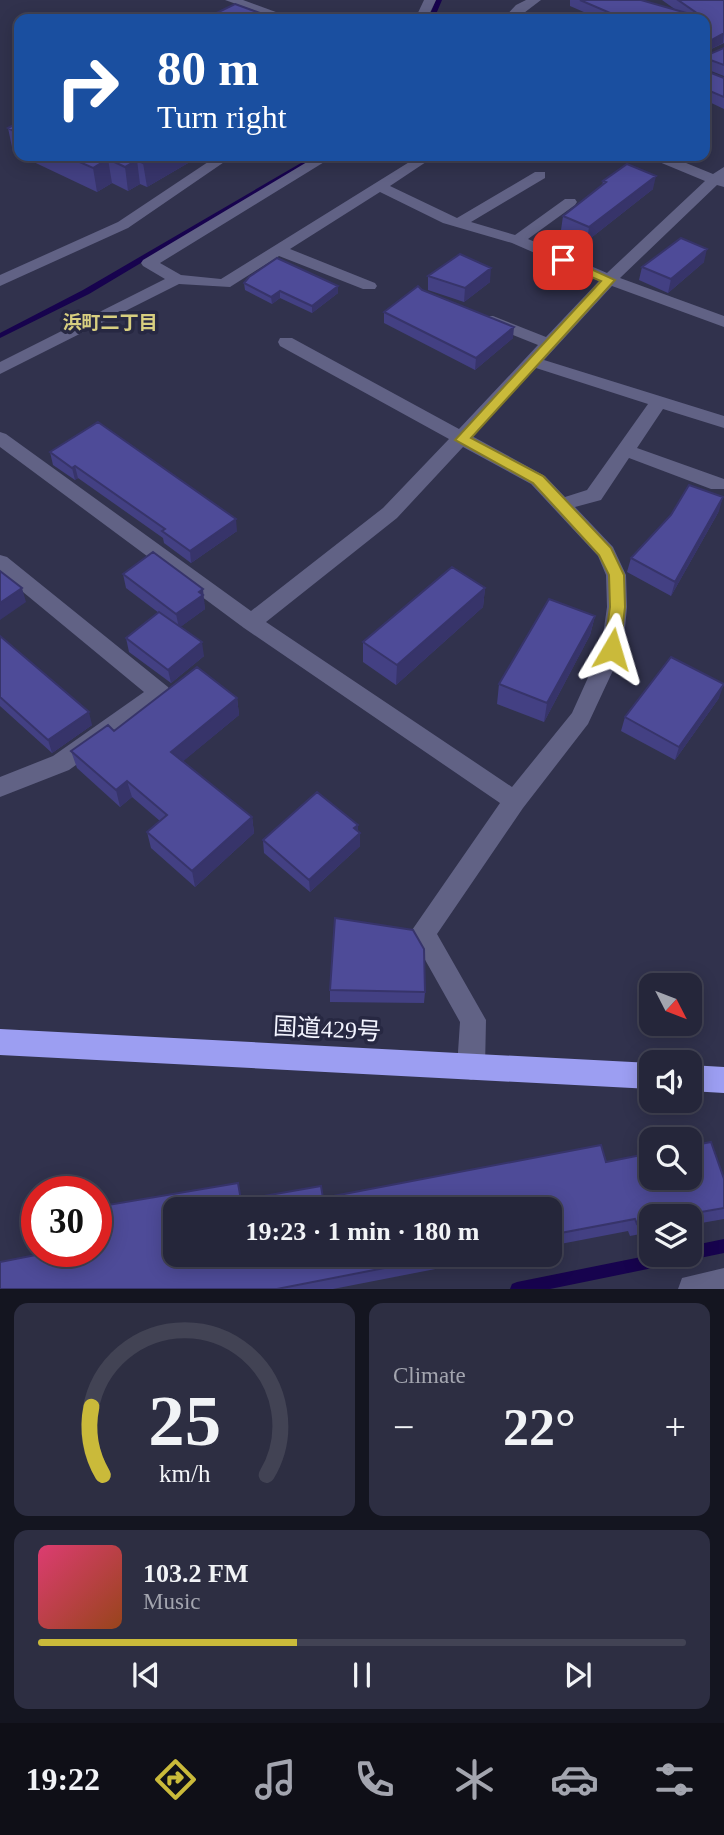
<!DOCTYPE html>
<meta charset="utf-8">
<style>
:root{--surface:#25263a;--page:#2d2e42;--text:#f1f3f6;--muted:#a3a5af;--line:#424354;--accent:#caba3a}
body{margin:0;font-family:"Times New Roman","Noto Sans JP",serif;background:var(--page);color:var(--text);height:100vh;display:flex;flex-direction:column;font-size:26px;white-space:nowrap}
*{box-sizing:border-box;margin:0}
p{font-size:23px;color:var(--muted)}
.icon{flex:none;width:38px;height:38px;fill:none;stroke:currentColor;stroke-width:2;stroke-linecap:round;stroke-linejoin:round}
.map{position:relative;height:1289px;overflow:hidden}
.side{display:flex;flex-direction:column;gap:14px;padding:14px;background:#141520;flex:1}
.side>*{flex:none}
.banner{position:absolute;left:14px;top:14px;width:696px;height:147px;border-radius:14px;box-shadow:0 4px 18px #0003,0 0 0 2px var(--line);background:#1a4fa0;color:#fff;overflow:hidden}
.needle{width:46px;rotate:132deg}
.buttons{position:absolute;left:639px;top:973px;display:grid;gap:14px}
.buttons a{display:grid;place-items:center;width:63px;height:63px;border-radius:14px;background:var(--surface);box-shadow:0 4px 18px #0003,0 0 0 2px var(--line);font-size:35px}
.speed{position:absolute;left:21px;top:1176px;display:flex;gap:14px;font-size:35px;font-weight:700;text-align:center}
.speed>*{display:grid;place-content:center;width:91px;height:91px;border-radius:50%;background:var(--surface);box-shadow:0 4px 18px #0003,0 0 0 2px var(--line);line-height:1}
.speed .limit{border:10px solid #d22;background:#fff;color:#111}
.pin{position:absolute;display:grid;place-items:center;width:60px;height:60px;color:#fff;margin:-30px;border-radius:14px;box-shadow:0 4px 10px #0006}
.me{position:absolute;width:77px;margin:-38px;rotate:7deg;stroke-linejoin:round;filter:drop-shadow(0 0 5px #0008)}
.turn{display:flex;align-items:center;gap:24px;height:147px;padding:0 28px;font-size:32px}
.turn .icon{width:91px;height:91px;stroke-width:2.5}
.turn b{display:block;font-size:49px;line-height:60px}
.big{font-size:52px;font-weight:700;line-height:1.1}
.side .card{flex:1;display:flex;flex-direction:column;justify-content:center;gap:10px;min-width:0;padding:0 24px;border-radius:14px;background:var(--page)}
.side .dial{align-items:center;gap:0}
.dial svg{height:182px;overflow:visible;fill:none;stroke:var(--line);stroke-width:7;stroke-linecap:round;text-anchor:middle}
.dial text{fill:var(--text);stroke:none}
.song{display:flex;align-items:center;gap:21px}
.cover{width:84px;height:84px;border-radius:10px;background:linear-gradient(135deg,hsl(340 70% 55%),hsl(20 70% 35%))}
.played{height:7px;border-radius:4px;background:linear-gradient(90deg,var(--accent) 40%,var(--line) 40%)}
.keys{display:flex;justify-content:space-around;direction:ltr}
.heat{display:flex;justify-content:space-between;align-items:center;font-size:38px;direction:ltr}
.side .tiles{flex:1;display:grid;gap:14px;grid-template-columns:1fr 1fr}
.card:last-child{grid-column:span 2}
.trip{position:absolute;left:163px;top:1197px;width:399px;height:70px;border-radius:14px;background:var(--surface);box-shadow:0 4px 18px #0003,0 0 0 2px var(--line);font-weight:700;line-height:70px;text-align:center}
.tab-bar{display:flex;height:112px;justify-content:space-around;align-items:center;background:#0f0f17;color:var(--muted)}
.tab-bar .icon{width:49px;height:49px}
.tab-bar .active{color:var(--accent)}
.tab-bar b{font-size:32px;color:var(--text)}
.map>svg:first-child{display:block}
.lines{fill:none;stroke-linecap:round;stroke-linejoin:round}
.stream{fill:#17034e;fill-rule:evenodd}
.street{fill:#616285;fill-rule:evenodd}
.highway{fill:#9c9ef2;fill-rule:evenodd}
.wall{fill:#434083}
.shaded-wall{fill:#37346a}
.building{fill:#4e4b98;stroke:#37346a;stroke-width:2}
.route{fill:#caba3a;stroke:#837926;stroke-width:2}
.labels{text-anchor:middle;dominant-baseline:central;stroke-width:7;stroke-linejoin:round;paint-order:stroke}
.far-neighbourhood-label{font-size:19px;font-weight:bold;fill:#d8cf80;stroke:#272842}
.near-street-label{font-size:24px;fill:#f2f3fe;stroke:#272842}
</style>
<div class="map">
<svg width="724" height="1289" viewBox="0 0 724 1289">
<rect width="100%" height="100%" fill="#31324d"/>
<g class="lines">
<path class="stream" d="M436 0H442L434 19H428Z
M313 156H320L89 294 0 338V333L83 290Z
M724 1239V1253L690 1260 687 1259 682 1262 550 1289H510L512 1284 517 1282 651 1255H690V1246Z"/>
<path class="street" d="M225 0H243L295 19H278Z
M424 0H436L427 19H415Z
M526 0H541L516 19H503L516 5Z
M217 156H233L128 228 0 286V275L118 222Z
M317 156H334L160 263 181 275 221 279 419 156H435L390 186 457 218 535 172H545V178L471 222 515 235 565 199H575L577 202 575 205 528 239 607 273 705 181 652 159 650 156H669L713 174 724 167V187L717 185 620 278 724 316V327L612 286 544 360 724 416V428L663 409 637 448 724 479V489H711L629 458 601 500 575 507 613 547 626 575 627 607 623 649 588 724 523 808 437 934 486 1020 485 1067 481 1076 471 1080 461 1076 457 1067 460 1022 410 933 500 803 244 628 0 447V432L6 434 251 611 383 508 449 439 280 346 278 342 280 338H292L459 429 538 345 481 322 479 319 481 316H493L546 337 599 281 512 243 443 223 380 192 290 249 375 283 377 286 375 289H363L279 256 230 287 179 284 0 374V362L165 279 143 266 141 263 143 260ZM536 368 648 404 587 490 565 497 545 476 472 436ZM463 447 531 484 598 556 606 575 607 607 601 649 572 713 512 787 266 622 397 518Z
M0 555 7 557 168 687 171 693 168 699 69 770 0 797V777L53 756 144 692 0 573Z
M724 1268V1289H678L682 1278Z"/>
<path class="highway" d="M0 1029 651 1063V1089L0 1055Z
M690 1065 724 1067V1093L690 1091Z"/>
</g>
<path class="wall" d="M570 0H641L676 10 662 0H724V43L705 52V19H600L570 6Z
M724 48V76L706 69V71L724 78V109L705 100V56Z
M19 122V155L13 152 8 128Z
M21 156H200L147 187 140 184 128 191 112 183 97 192Z
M603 181 653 189 587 241 561 230 563 216 602 186Z
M704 262 668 293 639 280 642 267Z
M428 276 490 282 464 302 428 290Z
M244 283 338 293 312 313 280 298 272 304 245 290Z
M422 290 513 338 475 370 384 323V312Z
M50 452 237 531 191 563 164 543 163 538 78 478 75 480 53 465Z
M719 511 671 596 627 572 631 558Z
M123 574 205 603H204L205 609 180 627 204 656 171 683 129 652 126 638 159 613 126 588Z
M485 588 483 607 396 685 363 662V642Z
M595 616 590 635 544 722 497 704 499 684Z
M0 636 92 725 52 753 0 706Z
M237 698 239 715 183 761 252 817 254 833 195 887 151 848 147 832 160 821 132 797 120 807 77 768 71 751 114 731Z
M719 698 675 760 621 731 625 717Z
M358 825V831L360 833V846L310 892 264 853 263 840Z
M330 990 425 992 424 1003 330 1002Z
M606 1162 724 1179V1219L690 1225V1216H651V1232L630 1236 628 1231 550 1246V1209L175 1255H507L333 1289H0L96 1251 242 1200 323 1198Z"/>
<path class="shaded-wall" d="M724 33 723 43 705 52 706 43Z
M156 156H200L147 187 143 163Z
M108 159 112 183 97 192 93 168Z
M137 160 140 184 128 191 125 167Z
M656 176 653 189 587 241 589 227Z
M707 249 704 262 668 293 671 279Z
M491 268 490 282 464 302 465 288Z
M338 286V293L312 313V306Z
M280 291V298L272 304 271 297Z
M514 327 513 338 475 370 476 358Z
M75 466 78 478 75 480 72 468Z
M723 497 719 511 671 596 675 582Z
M236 519 237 531 191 563 190 551Z
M22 588 26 602 0 620V603Z
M485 588 483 607 396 685 397 665Z
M203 589 205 609 179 628 176 614Z
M595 616 590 635 544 722 547 703Z
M202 642 204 656 171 683 168 670Z
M724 684 719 698 675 760 679 747Z
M237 698 239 715 175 768 171 752Z
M89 712 92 725 52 753 48 740Z
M127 781 132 797 120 807 116 790Z
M252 817 254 833 195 887 192 871Z
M358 825V835L360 833V846L310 892 309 880 354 828Z"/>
<path class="building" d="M580 0H641L704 18 678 0H724V33L706 43 705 53V19H624Z
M235 4 271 17 267 19H204Z
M724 48V65L705 58V56Z
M705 61 706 71 724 78V97L705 89Z
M19 122V134L8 128Z
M66 156H156L143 163 137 160 125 167 108 159 93 168Z
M627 164 656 176 589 227 563 216 606 182 603 181Z
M681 238 707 249 671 279 642 267Z
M460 254 491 268 465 288 428 276Z
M277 258 338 286 312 306 280 291 271 297 244 283 249 277Z
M418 286 422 290 514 327 476 358 384 312Z
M98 422 236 519 190 551 162 531 165 529 75 466 72 468 50 452Z
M689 485 723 497 675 582 631 558 671 515Z
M153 552 203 589 199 592 203 595 176 614 123 574Z
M452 567 485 588 397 665 363 642Z
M0 571 22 588 0 603Z
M549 599 595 616 547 703 499 684Z
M159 612 202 642 168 670 126 638Z
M0 636 89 712 48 740 0 697Z
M671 657 724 684 679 747 625 717Z
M197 667 237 698 171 752 252 817 192 871 147 832 167 815 127 781 116 790 71 751 108 725 114 731Z
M317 792 358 825 354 828 360 833 309 880 263 840Z
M335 918 413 930 424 949 425 992 330 990Z
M711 1142 724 1179V1208L678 1216H651V1221L637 1224 635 1219 550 1235V1209H175V1255H451L277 1289H0V1262L56 1251H96V1207L238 1183 241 1200 321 1186 323 1198 601 1145 606 1162 651 1153V1178H690V1146Z"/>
<path class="route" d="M559 258H567L615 280 471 438 543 476 611 548 624 575 625 607 620 649 612 655 604 649 610 607 609 575 599 555 533 483 455 440 601 281 559 263Z"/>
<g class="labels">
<g class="far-neighbourhood-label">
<text x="110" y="322">浜町二丁目</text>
</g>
<g class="near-street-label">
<text transform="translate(327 1029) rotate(3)">国道429号</text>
</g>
</g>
</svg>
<div class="buttons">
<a><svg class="needle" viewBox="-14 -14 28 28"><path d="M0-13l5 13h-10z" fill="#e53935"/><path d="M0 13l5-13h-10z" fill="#a3a5af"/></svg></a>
<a><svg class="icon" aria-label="sound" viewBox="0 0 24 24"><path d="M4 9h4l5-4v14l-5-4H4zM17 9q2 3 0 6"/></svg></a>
<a><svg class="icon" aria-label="search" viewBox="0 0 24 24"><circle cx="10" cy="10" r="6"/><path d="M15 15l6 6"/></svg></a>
<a><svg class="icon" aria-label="layers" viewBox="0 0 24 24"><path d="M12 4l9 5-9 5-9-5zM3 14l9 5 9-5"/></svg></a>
</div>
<div class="speed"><div class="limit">30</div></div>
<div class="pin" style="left:563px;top:260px;background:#d93025"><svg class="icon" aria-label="arrive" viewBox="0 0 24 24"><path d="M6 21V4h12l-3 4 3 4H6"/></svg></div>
<svg class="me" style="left:612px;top:649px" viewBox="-20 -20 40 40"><path d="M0-17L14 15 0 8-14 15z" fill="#caba3a" stroke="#fff" stroke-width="4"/></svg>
<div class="trip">19:23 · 1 min · 180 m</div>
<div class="banner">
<div class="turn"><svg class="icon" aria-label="right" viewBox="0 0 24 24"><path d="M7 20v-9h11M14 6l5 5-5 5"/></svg><div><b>80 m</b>Turn right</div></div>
</div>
</div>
<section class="side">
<div class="tiles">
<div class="card dial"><svg viewBox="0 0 100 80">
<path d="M14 69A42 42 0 1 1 86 69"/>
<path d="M14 69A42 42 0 0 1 9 39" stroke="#caba3a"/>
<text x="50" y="56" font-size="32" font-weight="700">25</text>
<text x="50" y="72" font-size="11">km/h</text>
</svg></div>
<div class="card"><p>Climate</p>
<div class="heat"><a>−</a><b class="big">22°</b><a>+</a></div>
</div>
<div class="card">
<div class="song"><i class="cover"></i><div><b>103.2 FM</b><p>Music</p></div></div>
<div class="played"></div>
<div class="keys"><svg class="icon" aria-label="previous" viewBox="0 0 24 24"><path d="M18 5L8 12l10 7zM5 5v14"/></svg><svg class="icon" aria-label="pause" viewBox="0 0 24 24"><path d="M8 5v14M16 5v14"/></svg><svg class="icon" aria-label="next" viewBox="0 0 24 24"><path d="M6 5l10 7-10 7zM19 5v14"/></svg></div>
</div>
</div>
</section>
<nav class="tab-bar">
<b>19:22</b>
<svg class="icon active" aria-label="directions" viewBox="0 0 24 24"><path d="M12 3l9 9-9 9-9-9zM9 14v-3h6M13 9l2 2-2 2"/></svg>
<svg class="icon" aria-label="music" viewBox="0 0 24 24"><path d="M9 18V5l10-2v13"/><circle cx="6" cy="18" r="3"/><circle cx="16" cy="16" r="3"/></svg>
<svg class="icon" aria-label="phone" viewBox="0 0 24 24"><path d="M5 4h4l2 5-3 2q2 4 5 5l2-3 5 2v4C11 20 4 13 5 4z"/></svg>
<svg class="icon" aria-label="climate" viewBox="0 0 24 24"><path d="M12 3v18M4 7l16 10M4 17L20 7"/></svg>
<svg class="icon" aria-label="car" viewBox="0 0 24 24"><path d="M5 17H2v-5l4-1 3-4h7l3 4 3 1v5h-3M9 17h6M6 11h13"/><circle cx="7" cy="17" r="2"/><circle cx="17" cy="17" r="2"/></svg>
<svg class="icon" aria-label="filters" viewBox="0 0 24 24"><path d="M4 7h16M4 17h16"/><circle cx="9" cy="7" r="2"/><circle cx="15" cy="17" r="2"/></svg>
</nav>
